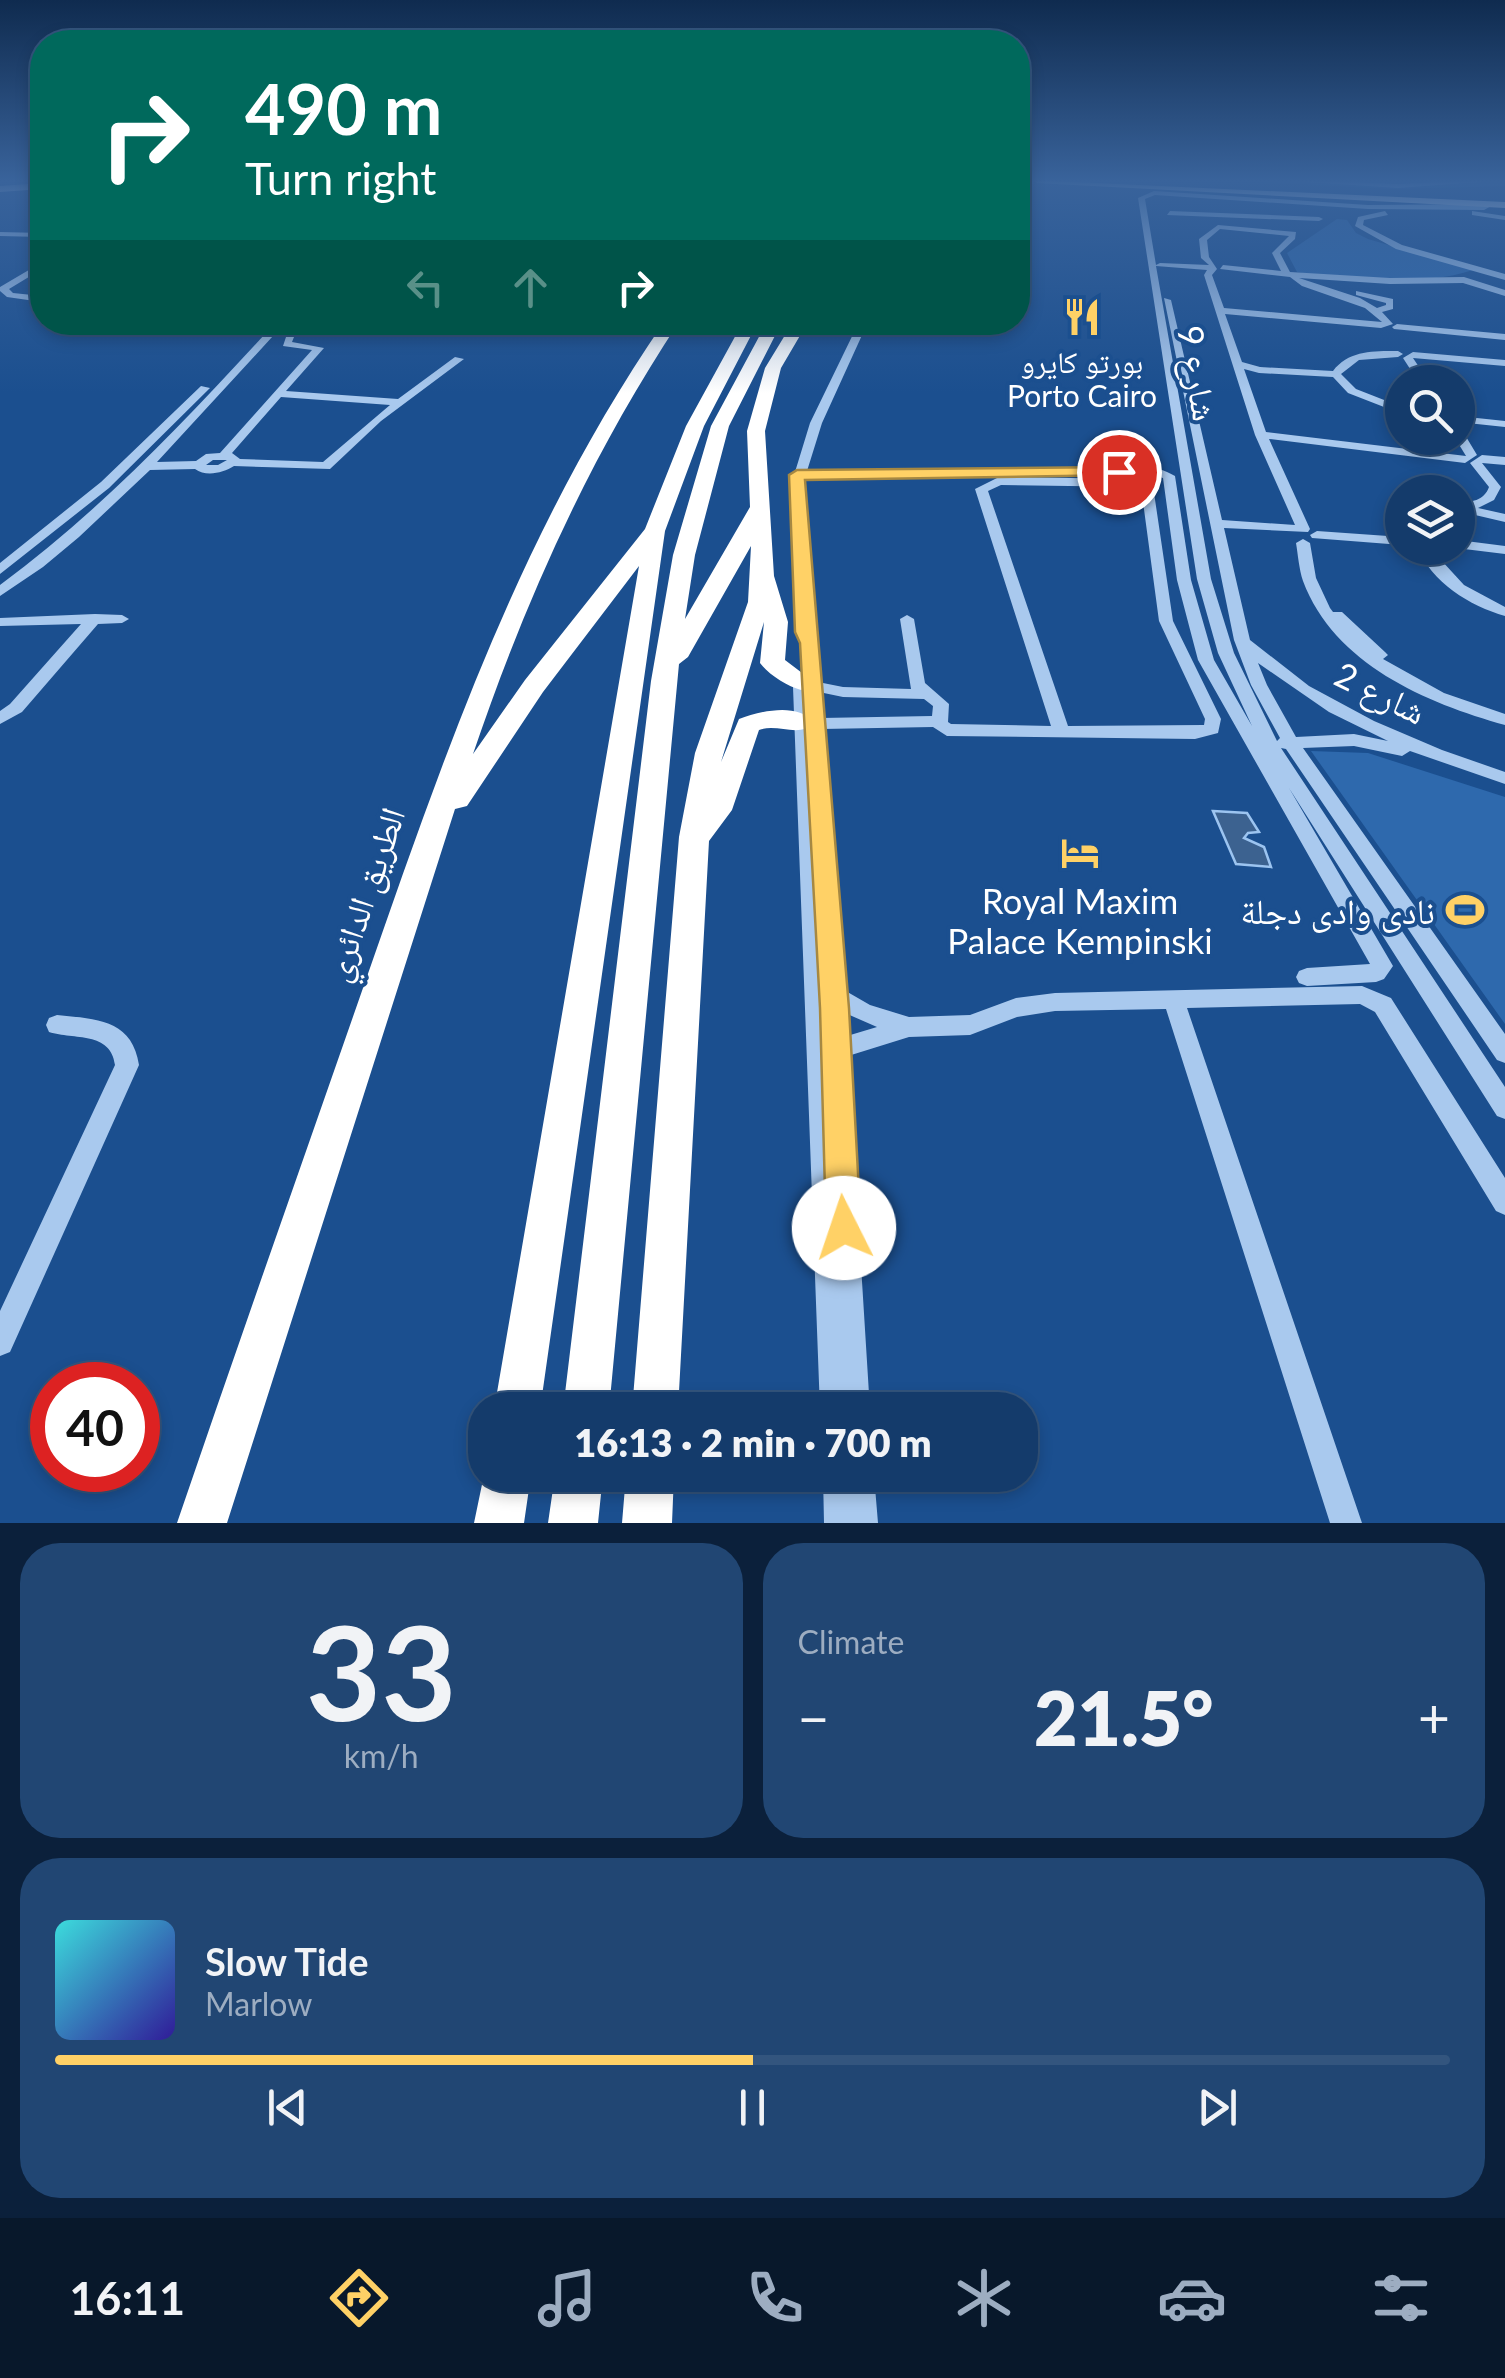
<!DOCTYPE html>
<meta charset="utf-8">
<style>
:root{--surface:#143b6b;--page:#214673;--text:#f1f3f6;--muted:#9dadc1;--line:#33557e;--accent:#ffd166}
body{margin:0;font-family:Lato,"Noto Naskh Arabic",sans-serif;background:var(--page);color:var(--text);height:100vh;display:flex;flex-direction:column;font-size:38px;white-space:nowrap}
*{box-sizing:border-box;margin:0}
p{font-size:32px;color:var(--muted)}
.icon{flex:none;width:55px;height:55px;fill:none;stroke:currentColor;stroke-width:2;stroke-linecap:round;stroke-linejoin:round}
.map{position:relative;height:1523px;overflow:hidden}
.sheet{display:flex;flex-direction:column;gap:20px;padding:20px;background:#0b203b;flex:1}
.sheet>*{flex:none}
.hud{position:absolute;left:30px;top:30px;width:1000px;height:305px;border-radius:40px;box-shadow:0 5px 15px #0003,0 0 0 2px var(--line);background:#00695c;color:#fff;overflow:hidden}
.controls{position:absolute;left:1385px;top:365px;display:grid;gap:20px}
.controls a{display:grid;place-items:center;width:90px;height:90px;border-radius:50%;background:var(--surface);box-shadow:0 5px 15px #0003,0 0 0 2px var(--line);font-size:50px}
.speed{position:absolute;left:30px;top:1362px;display:flex;gap:20px;font-size:50px;font-weight:700;text-align:center}
.speed>*{display:grid;place-content:center;width:130px;height:130px;border-radius:50%;background:var(--surface);box-shadow:0 5px 15px #0003,0 0 0 2px var(--line);line-height:1}
.speed .limit{border:15px solid #d22;background:#fff;color:#111}
.pin{position:absolute;display:grid;place-items:center;width:85px;height:85px;color:#fff;margin:-42px;border:5px solid #fff;border-radius:50%;box-shadow:0 2px 10px #0007}
.me{position:absolute;width:110px;margin:-55px;rotate:356deg;stroke-linejoin:round;filter:drop-shadow(0 0 8px #0008)}
.turn{display:flex;align-items:center;gap:35px;height:210px;padding:0 50px;font-size:45px}
.turn .icon{width:130px;height:130px;stroke-width:2.5}
.turn b{display:block;font-size:70px;line-height:85px}
.lanes{display:flex;align-items:center;height:95px;padding:0 50px;background:#0003;justify-content:center;gap:50px;direction:ltr}
.lanes .off{opacity:.35}
.big{font-size:75px;font-weight:800;line-height:1.1}
.sheet .card{flex:1;display:flex;flex-direction:column;justify-content:center;gap:15px;min-width:0;padding:0 35px;border-radius:40px;background:var(--page)}
.sheet .dial{align-items:center;gap:0}
.dial b{font-size:130px;line-height:1}
.song{display:flex;align-items:center;gap:30px}
.cover{width:120px;height:120px;border-radius:15px;background:linear-gradient(135deg,hsl(180 70% 55%),hsl(250 70% 35%))}
.played{height:10px;border-radius:5px;background:linear-gradient(90deg,var(--accent) 50%,var(--line) 50%)}
.keys{display:flex;justify-content:space-around;direction:ltr}
.heat{display:flex;justify-content:space-between;align-items:center;font-size:55px;direction:ltr}
.sheet .tiles{flex:1;display:grid;gap:20px;grid-template-columns:1fr 1fr}
.card:last-child{grid-column:span 2}
.trip{position:absolute;left:468px;top:1392px;width:570px;height:100px;border-radius:40px;background:var(--surface);box-shadow:0 5px 15px #0003,0 0 0 2px var(--line);font-weight:800;line-height:100px;text-align:center}
.tabs{display:flex;height:160px;justify-content:space-around;align-items:center;background:#08182b;color:var(--muted)}
.tabs .icon{width:70px;height:70px}
.tabs .active{color:var(--accent)}
.tabs b{font-size:45px;color:var(--text)}
.map>svg:first-child{display:block}
.green{fill:#2e69ad}
.water{fill:#3c6290;stroke:#9cc4f0;stroke-width:2.5}
.lines{fill:none;stroke-linecap:round;stroke-linejoin:round}
.minor{fill:#a9c9ee;fill-rule:evenodd}
.major{fill:#f0f6ff;fill-rule:evenodd}
.highway{fill:#fff;fill-rule:evenodd}
.route{fill:#ffd166;stroke:#a68842;stroke-width:2.5}
.labels{text-anchor:middle;dominant-baseline:central;stroke-width:8;stroke-linejoin:round;paint-order:stroke}
.far-poi-label{font-size:30px;fill:#fff;stroke:#1b4f8f}
.street-label{font-size:35px;fill:#fff;stroke:#1b4f8f}
.poi-label{font-size:35px;fill:#fff;stroke:#1b4f8f}
</style>
<div class="map">
<svg width="1505" height="1523" viewBox="0 0 1505 1523">
<rect width="100%" height="100%" fill="#1b4f8f"/>
<path class="green" d="M1220 180H1505V186L1393 189Z
M1337 219 1347 220 1356 233 1368 239 1473 270C1420 287 1351 282 1297 272L1287 253Z
M1311 751 1368 753 1505 797V1024Z"/>
<path class="water" d="M1213 811 1247 813 1259 832 1248 833 1244 838 1264 847 1271 867 1236 864Z"/>
<g class="lines">
<path class="minor" d="M1278 180 1398 184 1505 180 1398 188Z
M1154 191 1368 205 1495 204 1484 210 1368 209 1155 195 1145 199 1156 265 1160 263 1209 265 1201 258 1199 239 1218 225 1296 232 1295 239 1280 253 1290 272 1390 278 1464 277 1505 290V296L1463 283 1390 284 1299 278 1360 298 1377 308 1386 305V303L1356 295V291L1393 299V309L1382 312 1393 324 1381 328 1225 314 1242 362 1260 367 1333 371C1349 350 1374 351 1398 351L1403 354 1398 357 1359 360 1341 374 1356 389 1402 407V414L1348 393 1333 377 1259 373 1244 369 1266 432 1466 456 1455 438 1458 429 1462 430 1477 455 1465 463 1269 439 1310 529 1308 532 1224 528 1250 640 1309 686 1374 721 1442 750 1505 772V784L1410 751 1402 756 1354 746 1303 748 1505 1034V1063L1497 1060 1286 749 1281 748 1505 1087V1119L1497 1116 1289 788 1393 966 1384 979 1376 982 1307 986 1299 983 1296 977 1299 971 1307 968 1370 964 1198 660 1177 580 1163 478C1148 472 1129 479 1116 471 1133 463 1159 466 1175 476L1191 580 1214 660 1252 726 1218 653 1197 579 1138 198ZM1220 229 1289 236 1272 253 1281 271 1223 265 1220 269 1290 277 1302 286 1365 308 1382 322 1224 308 1212 275 1217 269 1209 257 1207 240ZM1156 266 1207 270 1204 275 1255 435 1295 525 1222 520 1171 300 1164 298 1234 640 1251 685 1280 738 1277 741 1234 653 1211 579ZM1258 663 1329 712 1388 741 1354 734 1296 737 1267 685Z
M1170 211 1319 217 1323 219 1319 221 1167 215Z
M1385 211 1388 215 1364 220 1363 225 1402 245 1505 274V280L1396 249 1355 226 1358 217Z
M1472 211 1505 216V220L1472 215Z
M0 232 42 233V237L0 236Z
M39 264H42V269L9 289 13 293 42 296V302L7 297 0 291V287Z
M291 322H300L292 342 324 348 286 391 398 399 455 357 464 359 381 421 330 469 234 466C223 473 206 477 195 469L150 470 79 537 43 567 0 596V585C99 512 182 424 265 334L264 329H270L273 336 157 462 196 461 206 454 220 453 312 350 283 346ZM281 397 390 405 323 462 240 459 232 453ZM213 460H227L218 465H206Z
M859 322H868L822 423 807 471 1001 469 1007 473 1001 477 805 479 802 488 818 682 843 687 911 689 900 619 907 615 914 619 925 683 949 704 948 722 951 724 1051 726 975 489 999 477 1143 479 1153 486 1173 621 1221 719 1218 733 1195 739 947 736 933 727 822 729 844 990 870 1005 909 1017 970 1015 1016 998 1055 993 1362 986 1391 998 1505 1178V1215L1496 1211 1375 1012 1360 1004 1187 1008 1362 1523H1330L1166 1009 1055 1011 1017 1017 970 1035 909 1037 848 1056 870 1410H820L793 687 795 679 802 678 790 488 793 478 791 475 795 472 810 423ZM1001 485 1141 487 1159 621 1205 719 1204 725 1068 726 988 491ZM819 692 843 697 924 699 933 706 932 716 821 718ZM845 1013 877 1027 847 1036Z
M1397 324 1505 334V340L1394 329 1392 327Z
M1413 352 1505 360V366L1413 358 1429 382H1402V388L1398 387V377L1414 375 1403 358Z
M201 386 210 388 109 488 0 574V563L101 482Z
M1458 416 1505 421V427L1458 422Z
M1482 455 1505 457V465L1482 463 1501 487 1494 500 1478 508 1505 514V522L1458 511V503C1471 502 1484 501 1489 487L1470 463Z
M1317 531 1402 537V545L1312 538 1310 535Z
M1303 539 1310 543 1316 578 1330 608 1333 612H1342L1385 652 1388 655 1383 659 1444 693 1505 714V725C1426 703 1334 664 1303 581 1299 569 1298 555 1296 543Z
M1458 540 1505 546V554L1456 548Z
M1418 548H1430L1464 585 1505 607V616C1470 606 1431 582 1418 548Z
M95 614 122 615 129 619 122 623 98 624 22 712 0 724V711L10 704 81 624 0 626V618Z
M57 1015C96 1019 132 1019 139 1065L10 1352 0 1356V1311L115 1065C111 1031 74 1040 49 1032L46 1025 49 1018Z
M823 1475H874L878 1523H824Z"/>
<path class="major" d="M1032 180 1505 202V208L1037 183Z
M42 183V189L0 192V186Z"/>
<path class="highway" d="M664 322H679C589 458 525 601 473 754L525 680 645 529 686 426 743 322H758L704 426 665 531 540 1410H494L639 566 543 692 467 806 455 809 227 1523H177C238 1344 301 1166 363 988 446 750 520 532 664 322Z
M767 322H782L729 426 695 555 685 619 750 507 747 431 765 368 793 322H808L781 368 765 431 774 576 788 622 785 660 814 682 801 690C787 686 769 675 760 663L764 622 721 762 739 719C760 711 797 702 814 722 801 739 778 723 759 730L732 810 709 841 678 1410H632L679 837 695 753 748 602 751 546 688 657 679 664 609 1410H563L651 681 673 555 711 426Z
M485 1470V1475H531L524 1523H474Z
M555 1475H603L598 1523H548Z
M626 1475H674L672 1523H622Z"/>
</g>
<linearGradient id="sky" x2="0" y2="1"><stop stop-color="#0f2b4f"/><stop offset="0.46" stop-color="#39639b"/><stop offset="1" stop-color="#39639b" stop-opacity="0"/></linearGradient>
<rect width="1505" height="393" fill="url(#sky)"/>
<path class="route" d="M1119 467 1125 468V475L805 480 849 1008 861 1228 856 1240 844 1245 831 1240 826 1228 820 1008 800 643 795 632 789 475 797 470Z"/>
<defs>
<g id="restaurant-bare" transform="scale(3)"><path d="M-5-6h1v4h1v-4h1v4h1v-4h1v5L-1.5 .5V6h-2V.5L-5-1ZM5-6V6H3V1.5H1.5Q1.5-4 5-6Z" fill="#ffd166" stroke="#1b4f8f" stroke-width="2.5" paint-order="stroke"/></g>
<g id="hotel-bare" transform="scale(3)"><path d="M-6-4.5h1.5V1H6V5H4.5V3h-9V5H-6ZM-4 0a1.8 1.8 0 1 1 3.6 0ZM.5 0V-2.5h3Q6-2.5 6 0Z" fill="#ffd166" stroke="#1b4f8f" stroke-width="2.5" paint-order="stroke"/></g>
<g id="stadium-bare" transform="scale(3)"><path d="M0-5a6.5 5 0 1 0 0 10a6.5 5 0 1 0 0-10ZM-3.5-1.8h7v3.6h-7Z" fill="#ffd166" stroke="#1b4f8f" stroke-width="2.5" paint-order="stroke"/></g>
</defs>
<g fill-rule="evenodd">
<use href="#restaurant-bare" x="1082" y="317"/>
<use href="#hotel-bare" x="1080" y="853"/>
<use href="#stadium-bare" x="1465" y="910"/>
</g>
<g class="labels">
<g class="far-poi-label">
<text x="1082" y="361">بورتو كايرو<tspan x="1082" dy="34">Porto Cairo</tspan></text>
</g>
<g class="street-label">
<text transform="translate(1199 373) rotate(80)">شارع 9</text>
<text transform="translate(1381 692) rotate(26)">شارع 2</text>
<text transform="translate(363 894) rotate(-71)">الطريق الدائري</text>
</g>
<g class="poi-label">
<text x="1080" y="900">Royal Maxim<tspan x="1080" dy="40">Palace Kempinski</tspan></text>
<text x="1435" y="910" text-anchor="end">نادى وادى دجلة</text>
</g>
</g>
</svg>
<div class="controls">
<a><svg class="icon" aria-label="search" viewBox="0 0 24 24"><circle cx="10" cy="10" r="6"/><path d="M15 15l6 6"/></svg></a>
<a><svg class="icon" aria-label="layers" viewBox="0 0 24 24"><path d="M12 4l9 5-9 5-9-5zM3 14l9 5 9-5"/></svg></a>
</div>
<div class="speed"><div class="limit">40</div></div>
<div class="pin" style="left:1119px;top:472px;background:#d93025"><svg class="icon" aria-label="arrive" viewBox="0 0 24 24"><path d="M6 21V4h12l-3 4 3 4H6"/></svg></div>
<svg class="me" style="left:844px;top:1228px" viewBox="-20 -20 40 40"><circle r="19" fill="#fff"/><path d="M0-13L10 11 0 6-10 11z" fill="#ffd166"/></svg>
<div class="trip">16:13 · 2 min · 700 m</div>
<div class="hud">
<div class="turn"><svg class="icon" aria-label="right" viewBox="0 0 24 24"><path d="M7 20v-9h11M14 6l5 5-5 5"/></svg><div><b>490 m</b>Turn right</div></div>
<div class="lanes"><svg class="icon off" aria-label="left" viewBox="0 0 24 24"><path d="M17 20v-9H6M10 6l-5 5 5 5"/></svg><svg class="icon off" aria-label="ahead" viewBox="0 0 24 24"><path d="M12 20V5M6 11l6-6 6 6"/></svg><svg class="icon" aria-label="right" viewBox="0 0 24 24"><path d="M7 20v-9h11M14 6l5 5-5 5"/></svg></div>
</div>
</div>
<section class="sheet">
<div class="tiles">
<div class="card dial"><b>33</b><p>km/h</p></div>
<div class="card"><p>Climate</p>
<div class="heat"><a>−</a><b class="big">21.5°</b><a>+</a></div>
</div>
<div class="card">
<div class="song"><i class="cover"></i><div><b>Slow Tide</b><p>Marlow</p></div></div>
<div class="played"></div>
<div class="keys"><svg class="icon" aria-label="previous" viewBox="0 0 24 24"><path d="M18 5L8 12l10 7zM5 5v14"/></svg><svg class="icon" aria-label="pause" viewBox="0 0 24 24"><path d="M8 5v14M16 5v14"/></svg><svg class="icon" aria-label="next" viewBox="0 0 24 24"><path d="M6 5l10 7-10 7zM19 5v14"/></svg></div>
</div>
</div>
</section>
<nav class="tabs">
<b>16:11</b>
<svg class="icon active" aria-label="directions" viewBox="0 0 24 24"><path d="M12 3l9 9-9 9-9-9zM9 14v-3h6M13 9l2 2-2 2"/></svg>
<svg class="icon" aria-label="music" viewBox="0 0 24 24"><path d="M9 18V5l10-2v13"/><circle cx="6" cy="18" r="3"/><circle cx="16" cy="16" r="3"/></svg>
<svg class="icon" aria-label="phone" viewBox="0 0 24 24"><path d="M5 4h4l2 5-3 2q2 4 5 5l2-3 5 2v4C11 20 4 13 5 4z"/></svg>
<svg class="icon" aria-label="climate" viewBox="0 0 24 24"><path d="M12 3v18M4 7l16 10M4 17L20 7"/></svg>
<svg class="icon" aria-label="car" viewBox="0 0 24 24"><path d="M5 17H2v-5l4-1 3-4h7l3 4 3 1v5h-3M9 17h6M6 11h13"/><circle cx="7" cy="17" r="2"/><circle cx="17" cy="17" r="2"/></svg>
<svg class="icon" aria-label="filters" viewBox="0 0 24 24"><path d="M4 7h16M4 17h16"/><circle cx="9" cy="7" r="2"/><circle cx="15" cy="17" r="2"/></svg>
</nav>
